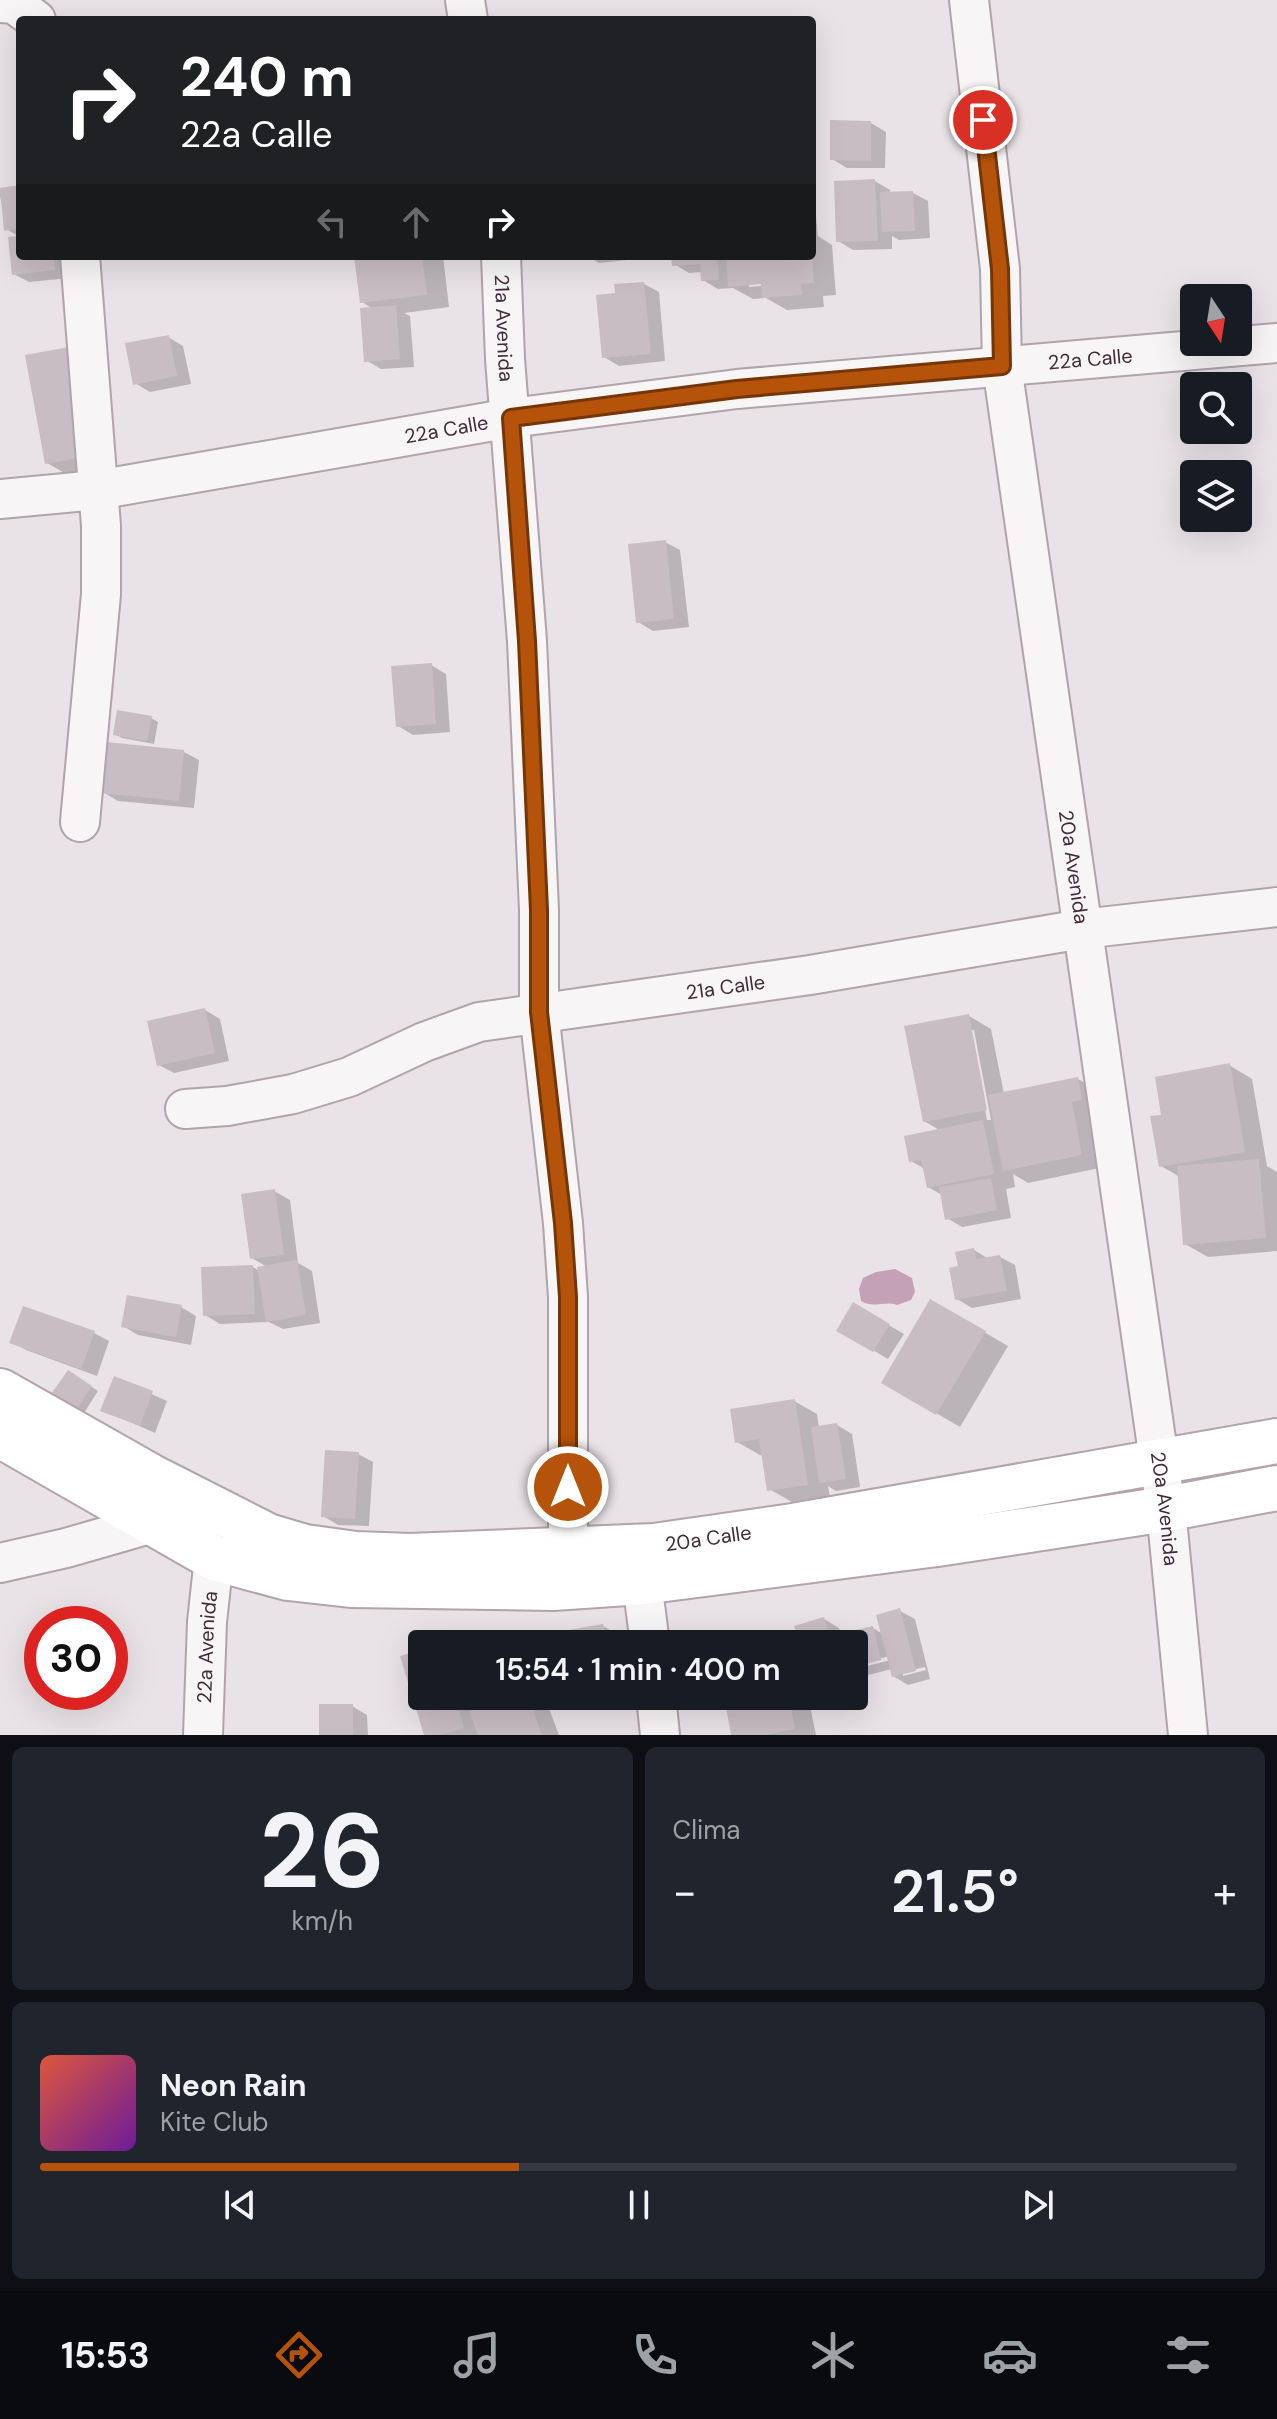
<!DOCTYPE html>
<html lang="es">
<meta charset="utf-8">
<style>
:root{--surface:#171b24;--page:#20242c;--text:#f1f3f6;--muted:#9ea1a6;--line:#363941;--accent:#b45309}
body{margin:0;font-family:"DM Sans",sans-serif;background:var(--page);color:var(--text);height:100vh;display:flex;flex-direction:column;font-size:30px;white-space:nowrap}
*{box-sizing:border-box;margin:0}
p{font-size:26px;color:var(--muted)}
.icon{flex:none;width:44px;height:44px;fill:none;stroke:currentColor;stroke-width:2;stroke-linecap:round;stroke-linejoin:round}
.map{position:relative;height:1735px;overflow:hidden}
.sheet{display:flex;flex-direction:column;gap:12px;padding:12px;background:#0d0f14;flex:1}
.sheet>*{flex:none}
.top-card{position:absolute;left:16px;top:16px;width:800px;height:244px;border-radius:8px;box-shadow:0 8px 32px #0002;background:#202124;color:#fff;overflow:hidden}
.needle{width:52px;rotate:168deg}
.buttons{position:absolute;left:1180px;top:284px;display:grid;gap:16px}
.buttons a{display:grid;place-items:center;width:72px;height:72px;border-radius:8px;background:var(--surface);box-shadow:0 8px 32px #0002;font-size:40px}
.speed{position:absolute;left:24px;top:1606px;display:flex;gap:16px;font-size:40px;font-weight:700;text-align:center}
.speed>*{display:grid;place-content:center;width:104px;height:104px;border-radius:50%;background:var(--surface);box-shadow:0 8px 32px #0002;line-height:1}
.speed .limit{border:12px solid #d22;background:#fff;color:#111}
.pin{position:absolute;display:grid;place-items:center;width:68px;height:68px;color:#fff;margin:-34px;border:4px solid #fff;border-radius:50%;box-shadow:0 2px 8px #0007}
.me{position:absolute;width:88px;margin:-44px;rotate:0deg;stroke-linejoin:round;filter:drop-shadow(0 0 6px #0008)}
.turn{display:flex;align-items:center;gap:28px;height:168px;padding:0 32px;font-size:36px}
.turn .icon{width:104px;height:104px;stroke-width:2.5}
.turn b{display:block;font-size:56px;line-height:68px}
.lanes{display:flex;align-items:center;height:76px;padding:0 32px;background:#0003;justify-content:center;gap:40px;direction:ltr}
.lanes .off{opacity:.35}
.big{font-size:60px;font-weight:600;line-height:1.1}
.sheet .tile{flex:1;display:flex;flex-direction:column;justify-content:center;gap:12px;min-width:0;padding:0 28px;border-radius:12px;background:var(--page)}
.sheet .dial{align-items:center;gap:0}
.dial b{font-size:104px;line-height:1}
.song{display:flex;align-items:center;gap:24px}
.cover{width:96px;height:96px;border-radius:12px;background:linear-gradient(135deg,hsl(10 70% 55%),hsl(280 70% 35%))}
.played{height:8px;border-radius:4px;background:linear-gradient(90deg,var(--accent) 40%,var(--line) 40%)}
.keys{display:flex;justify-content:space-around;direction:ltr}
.heat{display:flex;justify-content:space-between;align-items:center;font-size:44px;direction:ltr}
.sheet .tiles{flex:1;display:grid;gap:12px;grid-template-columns:1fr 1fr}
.tile:last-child{grid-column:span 2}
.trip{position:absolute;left:408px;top:1630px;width:460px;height:80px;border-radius:8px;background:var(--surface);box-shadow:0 8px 32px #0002;font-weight:600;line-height:80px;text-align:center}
.dock{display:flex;height:128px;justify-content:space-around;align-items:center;background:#090b0e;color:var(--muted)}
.dock .icon{width:56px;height:56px}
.dock .on{color:var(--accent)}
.dock b{font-size:36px;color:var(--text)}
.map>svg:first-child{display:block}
.water{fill:#c5a1b8}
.shadow{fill:#0003;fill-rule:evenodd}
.building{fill:#c8bdc3}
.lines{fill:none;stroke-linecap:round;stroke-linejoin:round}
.minor-casing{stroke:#afa4aa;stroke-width:42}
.major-casing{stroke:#b3a3ac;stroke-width:48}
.minor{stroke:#f8f5f6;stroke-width:38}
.major{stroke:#fff;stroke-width:44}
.route-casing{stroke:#753606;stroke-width:20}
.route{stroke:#b45309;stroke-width:14}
.labels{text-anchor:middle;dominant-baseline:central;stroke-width:6;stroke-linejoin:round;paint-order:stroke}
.street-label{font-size:20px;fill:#3f2c36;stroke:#f7f2f4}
</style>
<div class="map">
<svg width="1277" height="1735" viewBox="0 0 1277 1735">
<rect width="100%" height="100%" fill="#e9e2e6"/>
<path class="water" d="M895 1269 912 1278 915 1292 911 1300 897 1305C884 1300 874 1309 861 1301L859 1289 863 1278 876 1272Z"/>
<path class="shadow" d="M871 123 886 132 885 168H847L832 159Z
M875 181 890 190V194L913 193 928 201 930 238 899 240 892 236V249L853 250 838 241Z
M20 187V237L6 229 0 195V190Z
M812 214 816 216 818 236 832 245 836 295 823 296 824 307 787 310 766 298 753 299 733 288 718 289 703 280 702 272 689 273 674 264 673 256H812ZM771 281V285L749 287V283Z
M20 238V256H67L70 278 29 282 14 274Z
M356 256H443L449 307 404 313 410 316 414 367 381 369 366 360 373 309 362 302Z
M587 256H627V260L599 263Z
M644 284 659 292 665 361 619 366 604 357 617 295Z
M168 337 183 346 191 384 150 392 135 383Z
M28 357 111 468 70 476 47 463Z
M665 542 680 550 689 627 653 631 638 622Z
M431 665 446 674 450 732 413 735 398 726Z
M151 718 158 722 154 744 122 738 115 734Z
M184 752 199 760 194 808 118 801 103 792Z
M205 1010 220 1019 229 1061 174 1073 159 1065Z
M969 1016 991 1029 1004 1094 1078 1079 1101 1092 1104 1167 1028 1183 1013 1174 1015 1187 1006 1189 1011 1218 962 1227 947 1218 942 1195 928 1187 925 1169 911 1161 941 1131 924 1121ZM970 1030H974L991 1120H987Z
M1229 1065 1252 1079 1267 1166 1277 1172V1251L1208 1257 1185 1244 1180 1177 1161 1166 1164 1116Z
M274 1191 290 1200 298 1263 312 1271 320 1323 283 1329 269 1322 220 1324 205 1315 253 1267 259 1271 267 1267 252 1258Z
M974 1250 989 1259 1000 1257 1015 1265 1021 1299 972 1308 957 1299 960 1268Z
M931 1301 1008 1346 960 1427 883 1382Z
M854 1305 904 1334 888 1359 839 1330Z
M181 1307 196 1316 191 1345 138 1335 123 1326Z
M24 1308 94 1333 109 1341 97 1376 26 1350 12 1342Z
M68 1372 98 1391 84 1413 54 1394Z
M115 1378 167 1401 155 1433 103 1410Z
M794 1401 817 1414 819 1428 837 1425 852 1434 860 1487 836 1491 828 1486 830 1497 792 1502 769 1489 764 1454 760 1455 737 1442Z
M358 1454 373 1462 369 1526 338 1525 323 1516Z
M900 1611 915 1619 930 1679 908 1685 893 1676 892 1669 868 1675 854 1666V1644H848L873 1628 883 1634ZM890 1656 891 1660 863 1667V1663ZM925 1667 926 1670 903 1676V1672Z
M824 1619 839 1628 844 1644H802Z
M603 1626 626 1639 627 1644H512Z
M465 1639 474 1644H449Z
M422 1652V1696H501L503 1701 515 1696H557L537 1699 548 1706 559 1735H426L403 1658Z
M854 1679 859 1696 832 1704 818 1696H854Z
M726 1696H808L816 1735H733Z
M352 1706 367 1715 368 1735H321Z"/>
<path class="building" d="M830 120 871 121V161L830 160Z
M875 179 878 241 836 242 834 181Z
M20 185V228L4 231 0 188Z
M913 191 915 231 882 232 880 192Z
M20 236V256H54L55 270 12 275 8 237Z
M354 256H422L427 295 360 303Z
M671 256H717L719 280 701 281 700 264 672 266Z
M726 256H812L814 283 801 284 802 295 762 298 761 284 728 287Z
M644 282 651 354 602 358 596 295 615 293 614 284Z
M396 305 400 359 364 362 360 308Z
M169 335 177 376 133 385 125 343Z
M69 347 89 456 45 464 25 355Z
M666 540 674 619 636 623 628 544Z
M432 663 436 724 396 727 391 666Z
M117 710 152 716 147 741 113 735Z
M107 742 184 750 179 801 101 793Z
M205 1008 215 1053 157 1066 147 1021Z
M969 1014 987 1110 923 1122 904 1026Z
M1230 1063 1245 1152 1159 1167 1150 1116 1161 1115 1155 1077Z
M1078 1077 1082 1099 1072 1102 1082 1155 1003 1171 988 1095Z
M983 1120 994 1174 927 1188 921 1160 909 1162 904 1136Z
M1259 1159 1266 1238 1183 1245 1177 1166Z
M991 1178 997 1210 945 1220 939 1187Z
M275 1189 284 1255 250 1259 241 1194Z
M974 1248 976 1259 1000 1255 1007 1291 955 1300 949 1268 958 1266 955 1252Z
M297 1260 306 1315 266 1322 257 1267Z
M253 1265 255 1314 203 1316 201 1267Z
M127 1295 182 1305 176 1337 121 1327Z
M930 1299 986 1331 936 1415 881 1383Z
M853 1302 890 1324 873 1352 836 1331Z
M23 1306 95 1331 81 1369 9 1343Z
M68 1370 92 1386 76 1411 51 1394Z
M114 1376 153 1391 140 1426 100 1411Z
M795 1399 808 1485 767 1491 759 1439 735 1443 730 1409Z
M837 1423 846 1479 819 1483 811 1427Z
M325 1450 359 1452 355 1519 321 1517Z
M900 1608 916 1671 892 1677 876 1615Z
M824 1617 832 1644H800L794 1626Z
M603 1624 607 1644H510V1640Z
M873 1626 881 1660 854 1667V1644H846L843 1633Z
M422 1650V1696H484L485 1701 459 1709 464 1728 440 1735H424L400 1656Z
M510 1696H528L542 1735H478L469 1711Z
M724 1696H789L795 1729 765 1735H731Z
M319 1704H353V1735H319Z"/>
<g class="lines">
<g class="minor-casing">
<g id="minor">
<path d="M465 0 468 20"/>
<path id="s1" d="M969 0 1000 269 1002 366 1166 1509 1188 1735"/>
<path d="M0 3 14 4 36 20"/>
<path id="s2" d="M501 256 505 359 527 641 539 910V1012L563 1223 568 1297V1551"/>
<path id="s3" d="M0 499 97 490 511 418 737 389 1277 343"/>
<path d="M80 822 101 594V526L80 256"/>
<path id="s4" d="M185 1109 227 1106 293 1094 349 1077 424 1042 479 1022 810 975 1082 929 1277 907"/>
<path d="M0 1563 66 1548 153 1523"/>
<path d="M642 1582 650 1644"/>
<path d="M656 1696 660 1735"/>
<path id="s5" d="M203 1735 207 1622 214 1558"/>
</g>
</g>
<g class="major-casing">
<g id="major">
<path id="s6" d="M0 1391 150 1476 268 1536 305 1547 356 1554 410 1556 654 1546 793 1526 1277 1441"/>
<path d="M0 1435 214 1558 288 1578 351 1585 553 1588 642 1582 937 1544 1166 1509 1277 1488"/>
</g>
</g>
<use href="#minor" class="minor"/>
<use href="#major" class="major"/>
</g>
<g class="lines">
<g class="route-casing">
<path id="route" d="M568 1487V1297L563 1223 539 1012V910L527 641 511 418 737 389 1002 366 1000 269 983 120"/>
</g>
<use href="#route" class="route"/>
</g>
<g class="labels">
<g class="street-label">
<text stroke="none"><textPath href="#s2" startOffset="72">21a Avenida</textPath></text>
<text stroke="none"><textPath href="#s3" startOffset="1100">22a Calle</textPath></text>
<text stroke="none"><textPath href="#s3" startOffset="452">22a Calle</textPath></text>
<text stroke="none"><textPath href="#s1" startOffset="874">20a Avenida</textPath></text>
<text stroke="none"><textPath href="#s4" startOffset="558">21a Calle</textPath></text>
<text stroke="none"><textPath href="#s1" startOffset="1522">20a Avenida</textPath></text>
<text stroke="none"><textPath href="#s6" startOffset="748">20a Calle</textPath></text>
<text stroke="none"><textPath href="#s5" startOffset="88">22a Avenida</textPath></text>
</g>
</g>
</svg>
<div class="buttons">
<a><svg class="needle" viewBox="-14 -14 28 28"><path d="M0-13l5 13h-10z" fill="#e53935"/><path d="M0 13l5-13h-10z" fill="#9ea1a6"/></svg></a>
<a><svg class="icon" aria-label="search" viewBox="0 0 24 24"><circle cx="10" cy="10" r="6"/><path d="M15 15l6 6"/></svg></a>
<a><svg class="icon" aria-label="layers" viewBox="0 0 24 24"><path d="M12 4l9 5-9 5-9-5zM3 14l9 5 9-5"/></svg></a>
</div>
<div class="speed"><div class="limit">30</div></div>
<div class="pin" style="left:983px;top:120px;background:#d93025"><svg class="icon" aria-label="arrive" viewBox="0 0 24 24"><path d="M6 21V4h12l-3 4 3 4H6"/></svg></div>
<svg class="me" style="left:568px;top:1487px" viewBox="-20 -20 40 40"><circle r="17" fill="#b45309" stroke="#fff" stroke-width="3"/><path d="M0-11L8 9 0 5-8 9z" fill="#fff"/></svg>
<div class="trip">15:54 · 1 min · 400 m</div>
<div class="top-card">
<div class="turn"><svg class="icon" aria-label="right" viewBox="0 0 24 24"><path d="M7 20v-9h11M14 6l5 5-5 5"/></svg><div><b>240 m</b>22a Calle</div></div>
<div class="lanes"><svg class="icon off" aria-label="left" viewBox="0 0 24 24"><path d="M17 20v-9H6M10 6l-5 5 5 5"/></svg><svg class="icon off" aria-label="ahead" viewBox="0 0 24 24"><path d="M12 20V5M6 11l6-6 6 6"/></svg><svg class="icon" aria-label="right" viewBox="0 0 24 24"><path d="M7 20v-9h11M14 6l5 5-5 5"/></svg></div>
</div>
</div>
<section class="sheet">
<div class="tiles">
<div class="tile dial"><b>26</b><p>km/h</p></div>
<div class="tile"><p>Clima</p>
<div class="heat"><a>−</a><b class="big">21.5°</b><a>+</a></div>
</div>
<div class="tile">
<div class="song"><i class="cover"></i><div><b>Neon Rain</b><p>Kite Club</p></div></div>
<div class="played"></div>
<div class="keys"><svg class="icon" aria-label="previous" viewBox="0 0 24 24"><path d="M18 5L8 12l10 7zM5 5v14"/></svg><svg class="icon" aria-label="pause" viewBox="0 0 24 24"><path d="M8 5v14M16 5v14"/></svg><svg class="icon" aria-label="next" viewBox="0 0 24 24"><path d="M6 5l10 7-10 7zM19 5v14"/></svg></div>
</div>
</div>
</section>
<nav class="dock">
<b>15:53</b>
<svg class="icon on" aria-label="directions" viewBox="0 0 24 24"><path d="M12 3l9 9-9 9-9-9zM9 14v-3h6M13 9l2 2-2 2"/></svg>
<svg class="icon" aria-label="music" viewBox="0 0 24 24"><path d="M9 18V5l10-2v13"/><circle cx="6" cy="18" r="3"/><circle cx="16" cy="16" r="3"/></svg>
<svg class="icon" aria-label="phone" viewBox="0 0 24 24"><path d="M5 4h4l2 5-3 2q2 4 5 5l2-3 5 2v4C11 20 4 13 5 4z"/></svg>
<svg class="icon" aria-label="climate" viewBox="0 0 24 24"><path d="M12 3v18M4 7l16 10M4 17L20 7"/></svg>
<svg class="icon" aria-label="car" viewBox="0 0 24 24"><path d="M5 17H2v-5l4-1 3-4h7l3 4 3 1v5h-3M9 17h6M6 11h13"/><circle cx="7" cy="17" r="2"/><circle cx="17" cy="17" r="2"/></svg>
<svg class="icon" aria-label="filters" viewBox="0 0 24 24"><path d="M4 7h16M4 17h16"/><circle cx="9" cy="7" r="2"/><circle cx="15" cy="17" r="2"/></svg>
</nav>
